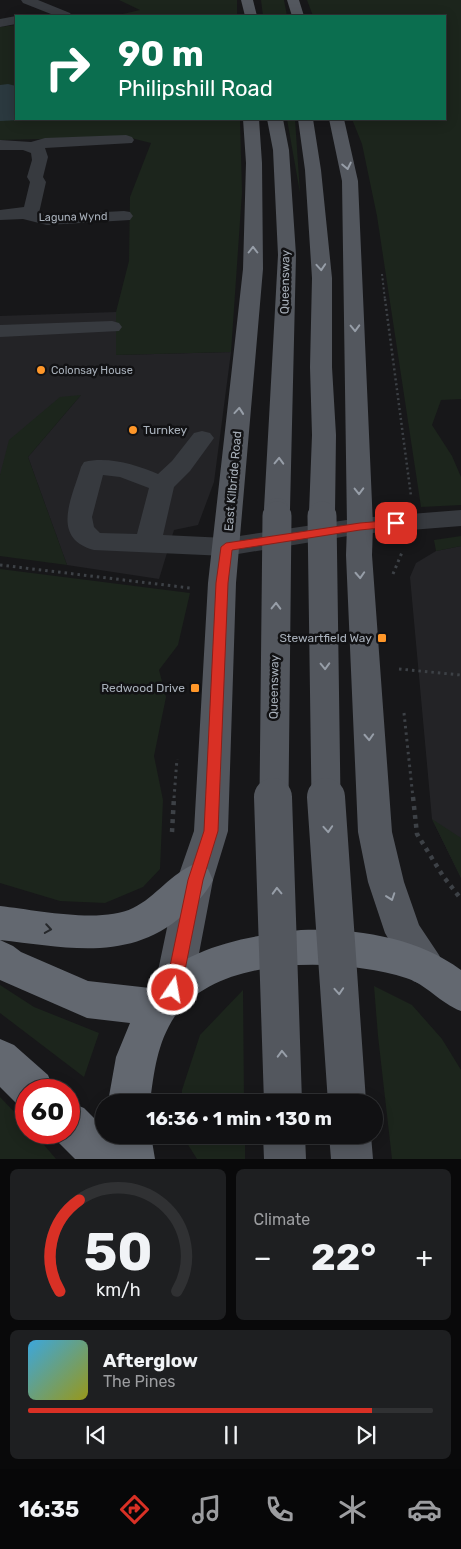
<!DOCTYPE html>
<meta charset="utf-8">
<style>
:root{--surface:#111113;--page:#1e1f21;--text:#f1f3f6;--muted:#9c9da0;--line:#303133;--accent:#d93025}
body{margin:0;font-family:Rubik,sans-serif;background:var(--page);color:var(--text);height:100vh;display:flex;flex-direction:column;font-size:19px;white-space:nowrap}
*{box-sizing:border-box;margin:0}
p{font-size:16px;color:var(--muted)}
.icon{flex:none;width:28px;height:28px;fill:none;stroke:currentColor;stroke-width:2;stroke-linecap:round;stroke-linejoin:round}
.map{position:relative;height:1159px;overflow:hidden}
.drawer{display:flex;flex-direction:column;gap:10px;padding:10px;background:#09090a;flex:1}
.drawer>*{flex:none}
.hud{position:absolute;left:15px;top:15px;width:431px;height:105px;border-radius:0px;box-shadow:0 2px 12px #0003,0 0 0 1px var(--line);background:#0b6e4f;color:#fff;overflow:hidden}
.speed{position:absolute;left:15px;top:1079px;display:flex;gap:10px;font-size:25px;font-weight:700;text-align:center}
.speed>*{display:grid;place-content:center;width:65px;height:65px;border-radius:50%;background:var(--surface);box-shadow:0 2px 12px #0003,0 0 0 1px var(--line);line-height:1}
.speed .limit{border:8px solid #d22;background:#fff;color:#111}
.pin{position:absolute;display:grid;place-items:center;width:42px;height:42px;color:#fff;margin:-21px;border-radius:10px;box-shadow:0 2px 8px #0006}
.me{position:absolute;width:55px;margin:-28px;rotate:12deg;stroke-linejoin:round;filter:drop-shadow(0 0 4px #0008)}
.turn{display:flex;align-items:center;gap:18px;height:105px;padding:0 20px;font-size:22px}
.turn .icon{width:65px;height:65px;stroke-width:2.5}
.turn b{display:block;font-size:35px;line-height:42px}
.big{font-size:38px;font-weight:700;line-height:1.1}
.drawer .card{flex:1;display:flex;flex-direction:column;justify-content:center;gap:8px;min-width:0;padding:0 18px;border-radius:8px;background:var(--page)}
.drawer .dial{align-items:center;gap:0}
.dial svg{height:130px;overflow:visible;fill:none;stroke:var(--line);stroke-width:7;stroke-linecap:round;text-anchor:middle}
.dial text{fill:var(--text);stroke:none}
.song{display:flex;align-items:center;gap:15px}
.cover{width:60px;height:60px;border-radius:8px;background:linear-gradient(135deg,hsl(200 70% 55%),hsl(60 70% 35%))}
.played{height:5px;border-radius:2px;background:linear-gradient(90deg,var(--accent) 85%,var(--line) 85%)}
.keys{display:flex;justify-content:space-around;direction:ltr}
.heat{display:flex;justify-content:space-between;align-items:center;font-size:28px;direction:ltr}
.drawer .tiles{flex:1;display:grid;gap:10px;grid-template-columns:1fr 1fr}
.card:last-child{grid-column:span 2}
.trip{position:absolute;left:95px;top:1094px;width:288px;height:50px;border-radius:25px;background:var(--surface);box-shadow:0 2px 12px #0003,0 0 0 1px var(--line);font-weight:700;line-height:50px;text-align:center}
.menu{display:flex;height:80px;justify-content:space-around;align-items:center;background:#070708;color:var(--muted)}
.menu .icon{width:35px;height:35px}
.menu .selected{color:var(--accent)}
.menu b{font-size:22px;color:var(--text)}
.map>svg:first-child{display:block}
.built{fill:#232326}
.green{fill:#1c251c}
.water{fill:#2b393f}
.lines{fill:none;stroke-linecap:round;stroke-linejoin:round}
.path-far3{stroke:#3d4146;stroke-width:2;stroke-dasharray:2 2.5;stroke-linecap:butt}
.path-far2{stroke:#3d4146;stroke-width:2.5;stroke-dasharray:2 3;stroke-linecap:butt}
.path-far1{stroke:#3d4146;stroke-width:3;stroke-dasharray:2.5 4;stroke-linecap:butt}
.path{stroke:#3d4146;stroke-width:4.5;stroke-dasharray:4 5;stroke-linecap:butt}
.minor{fill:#373a3f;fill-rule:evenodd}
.major{fill:#53575e;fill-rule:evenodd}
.highway{fill:#636870;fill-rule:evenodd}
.major-bridge-far2{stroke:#53575e;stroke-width:22}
.major-bridge-far1{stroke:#53575e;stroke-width:29}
.major-bridge{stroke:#53575e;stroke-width:38}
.oneway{stroke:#979ea8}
.oneway2{stroke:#26282b}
.route{fill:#d93025;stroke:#8d1f18}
.poi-dot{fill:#ff9729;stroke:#121214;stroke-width:2}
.labels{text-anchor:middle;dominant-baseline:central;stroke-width:5;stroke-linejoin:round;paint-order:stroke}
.far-street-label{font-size:11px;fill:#a8b0ba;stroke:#121214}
.far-poi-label{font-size:11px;fill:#a8b0ba;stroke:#121214;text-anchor:start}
.street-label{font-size:12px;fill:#a8b0ba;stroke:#121214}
.poi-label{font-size:12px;fill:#a8b0ba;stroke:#121214;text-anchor:end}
</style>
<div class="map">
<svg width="461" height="1159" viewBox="0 0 461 1159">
<rect width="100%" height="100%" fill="#171719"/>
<path class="built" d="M116 312V355L231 352 214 482 198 525 174 530 159 579 67 565 28 457 81 395 0 475V316Z
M461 546V878L432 819 410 577 416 563 436 551Z"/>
<path class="green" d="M119 0H237V16H114L140 10Z
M261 0H284L287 16H263Z
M307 0H461V399L441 400 432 425 452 456 461 477V505L421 507 377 216 362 144 352 119H445V16H313Z
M16 25V119H240L242 192 231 352 116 355V312L129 261 130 197 151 143 127 137 0 140V27Z
M287 119H295L300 193Z
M81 395 28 457 67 565 0 556V475L9 440 60 397Z
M461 536V546L436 551 434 540Z
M0 569 190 593 178 645 159 670 166 697 154 756 163 800 160 869 143 887 105 903 60 901 0 883Z
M432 819 461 838V878Z
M0 985 34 1007 99 1033 84 1077 0 1013Z
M374 986 412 1005 442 1039 461 1070V1159H392L378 1036Z
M243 990 244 1102H182V1090L200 1035Z
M0 1097 26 1124V1132L34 1133 56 1159H0Z
M185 1135H245V1159H197L185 1140Z"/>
<path class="water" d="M8 84 16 86V119H41L0 121V85Z"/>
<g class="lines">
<path class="path-far3" d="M382 274 385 300"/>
<path class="path-far2" d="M385 299 411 496"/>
<path class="path-far1" d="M0 565 190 588
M393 574 403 550
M399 669 461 675
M404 713 413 798
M174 798 177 759"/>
<path class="path" d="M413 797 417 834 443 876 461 899
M172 832 174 797"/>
<path class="minor" d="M21 0H38L70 13 72 16H56L23 3Z
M16 16V24L0 27V19Z
M126 135 132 137 134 140 132 143 45 148 48 157 43 177 46 182 39 213 47 215 124 211 130 212 133 216 130 220 47 225 23 219 0 220V210L24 207 30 182 27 177 32 160 31 153 23 150H0V140L31 142 45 138Z
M112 321 119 323 122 327 119 331 0 337V325Z
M202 431 210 433 214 438 190 471 174 487 163 535 226 538 360 518 461 510V526L360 534 226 556 94 550C50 538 72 498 81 467L84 462C109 456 136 465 158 474L172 461 194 433ZM103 475 120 477 149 488 137 534 100 533 94 527 92 517Z"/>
<path class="major" d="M241 0H253L257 16H245Z
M287 0H299L304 16H292Z
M243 119H259L262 163 263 269 236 583 228 831 213 880 192 990 187 1003 173 1008 159 1003 154 990 177 880 194 831 208 583 243 269 246 163Z
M267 119H283L289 150 296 255 290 509 286 515 277 517 268 515 264 509 278 255 273 150Z
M298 119H313L321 170 332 278V367L336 435 335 513 331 519 322 521 313 519 309 513 312 435 310 367 312 278 305 170Z
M329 119H344L358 181 373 526 372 555 392 832 404 882 419 925 439 955 445 968 439 981 426 986 413 981 385 933 368 882 358 832 346 555 347 526 342 181Z
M263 1135H305L306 1159H264Z
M329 1135H371L373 1159H331Z"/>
<path class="highway" d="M195 864 208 869 213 880C206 894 195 904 183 915 129 963 65 947 0 940V906C36 910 101 924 133 908 156 897 171 873 195 864Z
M301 930C355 928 417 937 461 970V1011C440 1003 426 984 406 978 342 958 219 954 175 1016 157 1043 154 1072 150 1102H108L116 1057 130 1023 87 1018 0 980V940L13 946 21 952 88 981 150 988C186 946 248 936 301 930Z
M0 1039 14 1045 48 1075 54 1090H26V1108L18 1105 0 1087Z
M69 1102 84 1108 104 1128V1135H151L155 1159H75L54 1138 52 1132H69Z"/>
<path class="major-bridge-far2" d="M322 513V518
M277 518V509"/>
<path class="major-bridge-far1" d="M322 516 326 798
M274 798 277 516"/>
<path class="major-bridge" d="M273 797 283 1102
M326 797 347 1102"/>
</g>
<defs><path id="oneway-chevron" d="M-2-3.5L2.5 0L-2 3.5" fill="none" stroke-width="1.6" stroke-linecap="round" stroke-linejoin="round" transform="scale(1.25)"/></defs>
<g class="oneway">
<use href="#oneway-chevron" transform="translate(347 166) rotate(78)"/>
<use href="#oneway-chevron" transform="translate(253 250) rotate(-90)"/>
<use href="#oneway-chevron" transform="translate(321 267) rotate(86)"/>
<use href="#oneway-chevron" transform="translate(355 328) rotate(88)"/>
<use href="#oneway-chevron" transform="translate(239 411) rotate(-85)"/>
<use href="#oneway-chevron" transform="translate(279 461) rotate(-88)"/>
<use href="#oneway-chevron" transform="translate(359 491) rotate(89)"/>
<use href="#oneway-chevron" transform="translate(360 575) rotate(87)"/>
<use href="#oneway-chevron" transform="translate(276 606) rotate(-89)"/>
<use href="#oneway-chevron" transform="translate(325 666) rotate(88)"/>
<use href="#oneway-chevron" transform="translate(369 737) rotate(87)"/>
<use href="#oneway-chevron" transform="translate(328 829) rotate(86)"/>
<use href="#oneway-chevron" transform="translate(277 891) rotate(-92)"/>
<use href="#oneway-chevron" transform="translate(391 897) rotate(71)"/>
<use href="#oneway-chevron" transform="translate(339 991) rotate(86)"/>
<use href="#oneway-chevron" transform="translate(282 1054) rotate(-92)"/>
</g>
<use class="oneway2" href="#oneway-chevron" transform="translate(48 929) rotate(9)"/>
<path class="route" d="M396 520 402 523 400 526 360 530 232 550 228 583 218 831 203 880 181 990 179 995 173 997 168 995 165 990 188 880 204 831 216 583 221 547 226 543 360 523Z"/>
<g class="poi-dot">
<circle cx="41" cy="370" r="5"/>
<circle cx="133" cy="430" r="5"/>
<rect x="377" y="633" width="10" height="10" rx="2.5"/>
<rect x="190" y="683" width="10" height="10" rx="2.5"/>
</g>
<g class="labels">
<g class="far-street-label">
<text transform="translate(73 217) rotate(-1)">Laguna Wynd</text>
</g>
<g class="far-poi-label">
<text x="51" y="370">Colonsay House</text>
</g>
<g class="street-label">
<text transform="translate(285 282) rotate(-89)">Queensway</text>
<text transform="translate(233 481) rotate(-85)">East Kilbride Road</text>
<text transform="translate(274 687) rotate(-89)">Queensway</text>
</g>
<g class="poi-label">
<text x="143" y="430" text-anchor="start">Turnkey</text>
<text x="372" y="638">Stewartfield Way</text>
<text x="185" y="688">Redwood Drive</text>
</g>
</g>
</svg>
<div class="speed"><div class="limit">60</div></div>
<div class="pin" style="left:396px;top:523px;background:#d93025"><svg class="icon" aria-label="arrive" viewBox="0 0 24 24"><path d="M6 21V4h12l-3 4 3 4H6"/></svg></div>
<svg class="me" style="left:173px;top:990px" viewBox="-20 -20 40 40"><circle r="17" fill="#d93025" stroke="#fff" stroke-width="3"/><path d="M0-11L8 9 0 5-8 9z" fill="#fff"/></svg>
<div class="trip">16:36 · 1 min · 130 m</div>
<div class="hud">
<div class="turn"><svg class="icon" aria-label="right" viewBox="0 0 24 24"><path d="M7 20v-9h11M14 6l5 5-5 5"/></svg><div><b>90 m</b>Philipshill Road</div></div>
</div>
</div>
<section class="drawer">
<div class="tiles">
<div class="card dial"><svg viewBox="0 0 100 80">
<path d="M14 69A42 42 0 1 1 86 69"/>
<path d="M14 69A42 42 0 0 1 26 13" stroke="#d93025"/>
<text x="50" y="56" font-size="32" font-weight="700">50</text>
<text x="50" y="72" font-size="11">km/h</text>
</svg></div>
<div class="card"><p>Climate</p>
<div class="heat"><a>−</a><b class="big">22°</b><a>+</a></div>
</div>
<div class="card">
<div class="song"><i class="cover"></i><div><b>Afterglow</b><p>The Pines</p></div></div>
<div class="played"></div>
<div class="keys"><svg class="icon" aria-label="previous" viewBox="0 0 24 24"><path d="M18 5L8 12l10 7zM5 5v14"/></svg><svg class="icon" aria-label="pause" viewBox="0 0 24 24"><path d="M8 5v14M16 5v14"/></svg><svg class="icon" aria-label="next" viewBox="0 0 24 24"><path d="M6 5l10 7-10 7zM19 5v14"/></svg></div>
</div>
</div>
</section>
<nav class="menu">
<b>16:35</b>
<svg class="icon selected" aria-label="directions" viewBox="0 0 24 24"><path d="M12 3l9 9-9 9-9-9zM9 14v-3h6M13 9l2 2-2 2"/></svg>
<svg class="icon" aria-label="music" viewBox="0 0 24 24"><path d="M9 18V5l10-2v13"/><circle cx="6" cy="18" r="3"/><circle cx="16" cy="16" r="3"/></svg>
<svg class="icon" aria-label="phone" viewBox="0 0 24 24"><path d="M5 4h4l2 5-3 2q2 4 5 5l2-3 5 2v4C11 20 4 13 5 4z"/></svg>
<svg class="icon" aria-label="climate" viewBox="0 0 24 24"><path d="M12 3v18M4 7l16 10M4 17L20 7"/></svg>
<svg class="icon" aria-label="car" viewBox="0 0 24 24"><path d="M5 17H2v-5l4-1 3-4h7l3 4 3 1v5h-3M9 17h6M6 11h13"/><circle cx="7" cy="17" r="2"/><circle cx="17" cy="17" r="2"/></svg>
</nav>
